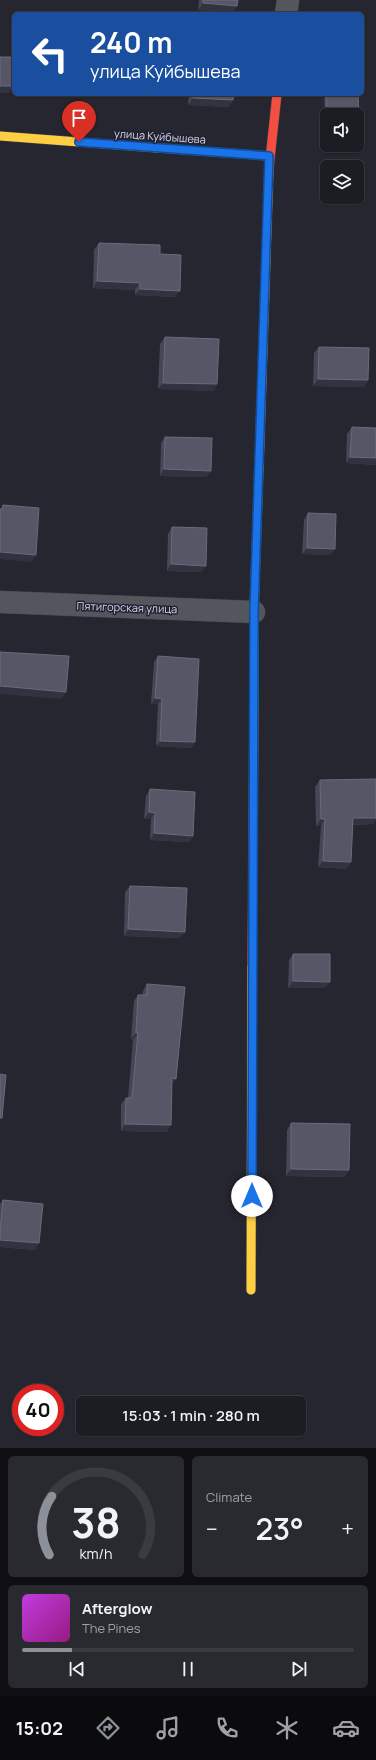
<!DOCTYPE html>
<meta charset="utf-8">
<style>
:root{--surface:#1c1c23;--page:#292930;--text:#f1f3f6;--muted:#a0a1a6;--line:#3a3a41;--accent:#8c9099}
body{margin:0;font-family:Manrope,sans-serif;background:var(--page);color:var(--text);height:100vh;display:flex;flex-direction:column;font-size:15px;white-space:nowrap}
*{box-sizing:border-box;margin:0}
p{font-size:13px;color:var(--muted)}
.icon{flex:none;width:22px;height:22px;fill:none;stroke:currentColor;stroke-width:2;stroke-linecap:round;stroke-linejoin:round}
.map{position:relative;height:1448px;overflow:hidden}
.sheet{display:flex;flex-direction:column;gap:8px;padding:8px;background:#0f0f13;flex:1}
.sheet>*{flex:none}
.guide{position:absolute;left:12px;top:12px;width:352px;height:84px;border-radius:6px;box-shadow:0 1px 3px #0004,0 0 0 1px var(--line);background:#1a4fa0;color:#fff;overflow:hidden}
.controls{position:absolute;left:320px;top:108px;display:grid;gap:8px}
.controls a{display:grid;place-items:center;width:44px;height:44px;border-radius:6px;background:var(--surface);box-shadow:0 1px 3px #0004,0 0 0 1px var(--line);font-size:20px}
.speed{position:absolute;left:12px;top:1384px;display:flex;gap:8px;font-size:20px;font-weight:700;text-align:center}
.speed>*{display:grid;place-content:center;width:52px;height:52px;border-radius:50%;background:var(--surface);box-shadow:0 1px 3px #0004,0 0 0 1px var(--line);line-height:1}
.speed .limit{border:6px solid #d22;background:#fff;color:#111}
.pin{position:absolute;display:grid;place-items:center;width:34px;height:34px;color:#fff;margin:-41px -17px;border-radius:50% 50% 50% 0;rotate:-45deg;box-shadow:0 0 4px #0007}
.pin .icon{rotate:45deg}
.me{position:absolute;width:44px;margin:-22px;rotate:0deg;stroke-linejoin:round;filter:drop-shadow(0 0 3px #0008)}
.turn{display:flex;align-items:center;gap:14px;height:84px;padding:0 12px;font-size:18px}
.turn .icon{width:52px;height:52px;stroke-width:2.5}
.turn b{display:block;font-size:28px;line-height:34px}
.big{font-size:30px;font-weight:600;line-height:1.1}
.sheet .card{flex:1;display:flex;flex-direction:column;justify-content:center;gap:6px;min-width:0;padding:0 14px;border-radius:6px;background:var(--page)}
.sheet .dial{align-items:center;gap:0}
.dial svg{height:104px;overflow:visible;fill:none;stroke:var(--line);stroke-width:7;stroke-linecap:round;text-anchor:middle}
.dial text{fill:var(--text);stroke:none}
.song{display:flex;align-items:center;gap:12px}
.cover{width:48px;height:48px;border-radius:6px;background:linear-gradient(135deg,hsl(290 70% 55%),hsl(310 70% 35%))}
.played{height:4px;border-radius:2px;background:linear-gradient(90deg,var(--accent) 15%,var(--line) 15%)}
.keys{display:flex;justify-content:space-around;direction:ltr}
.heat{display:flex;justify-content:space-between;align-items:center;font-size:22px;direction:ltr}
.sheet .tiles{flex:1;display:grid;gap:8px;grid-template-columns:1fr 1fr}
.card:last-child{grid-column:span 2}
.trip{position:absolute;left:76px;top:1396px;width:230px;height:40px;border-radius:6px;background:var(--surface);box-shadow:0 1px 3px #0004,0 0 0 1px var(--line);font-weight:600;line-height:40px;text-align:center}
.menu{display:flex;height:64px;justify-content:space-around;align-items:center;background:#0b0b0e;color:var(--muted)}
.menu .icon{width:28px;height:28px}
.menu .current{color:var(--accent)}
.menu b{font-size:18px;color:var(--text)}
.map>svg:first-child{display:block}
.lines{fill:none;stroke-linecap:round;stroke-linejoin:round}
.street-casing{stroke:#43444c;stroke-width:23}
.fast-casing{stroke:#43444c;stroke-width:10}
.slow-casing{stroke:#43444c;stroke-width:10}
.jam-casing{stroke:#43444c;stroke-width:10}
.street{stroke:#54565d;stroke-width:22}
.fast{stroke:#16e098;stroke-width:9}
.slow{stroke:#ffcf43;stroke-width:9}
.jam{stroke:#f24e42;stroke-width:9}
.wall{fill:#464657}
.shaded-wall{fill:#323340}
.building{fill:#565666;stroke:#6a6a7a}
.route-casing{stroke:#114b97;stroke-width:10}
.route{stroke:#1a73e8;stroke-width:7}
.labels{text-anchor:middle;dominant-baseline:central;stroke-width:3;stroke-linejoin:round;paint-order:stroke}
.street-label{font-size:11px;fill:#d7d9e5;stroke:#202234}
</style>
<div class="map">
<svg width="376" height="1448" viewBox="0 0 376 1448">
<rect width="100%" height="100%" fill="#25262f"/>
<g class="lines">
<g class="street-casing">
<path id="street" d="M286 14 288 0
M0 602 254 612"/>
</g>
<g class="fast-casing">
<path id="fast" d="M158 148 269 156
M254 711V612L259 468"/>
</g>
<g class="slow-casing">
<path id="slow" d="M0 136 158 148
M259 468 269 168
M251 1290 252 967"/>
</g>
<g class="jam-casing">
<path id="jam" d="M269 168 277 94
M252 967 254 711"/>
</g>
<use href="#street" class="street"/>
<use href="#fast" class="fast"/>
<use href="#slow" class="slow"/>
<use href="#jam" class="jam"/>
</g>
<path class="wall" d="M199 0H238L237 6 233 12 198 10Z
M189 94H234L229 107 188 105Z
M324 94H358L359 115 357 118V115H327V120L325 121Z
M328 160 362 161 360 192 357 197V167H327V197H322L323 166Z
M99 243 160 254 175 297 135 295V290L93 288 94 250Z
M165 337 217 384 213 391 158 389 160 344Z
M319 347 368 380 364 387 313 386 314 353Z
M352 427 376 428V465L346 463 347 434Z
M165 437 211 471 206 477 160 476 161 443Z
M308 513 335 549 330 555 302 554 304 520Z
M172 527 206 566 201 572 167 571 168 534Z
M158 656 195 742 191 748 156 746 158 704H151L154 662Z
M376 779V820L373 824 353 825 351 862 346 869 318 867 321 826H316L315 787 320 780Z
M150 789 193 836 188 842 150 840 151 819H144L146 796Z
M130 886 180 938 124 936 125 892Z
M293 954 325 988H288L289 960Z
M147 984 172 1085 167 1132 121 1131V1104L126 1098H128L133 1040 131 1039 134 1001 138 995H142L143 991Z
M291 1123 345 1177 286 1176 287 1130Z
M3 1200 35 1250 0 1247V1204Z"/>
<path class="shaded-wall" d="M203 3 237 6 233 12 198 10Z
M0 86H13L9 93H0Z
M193 98 233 100 229 107 188 105Z
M327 190V197H322Z
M357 191 360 192 357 197Z
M332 197H357L356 198Z
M97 281 140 283 135 290 93 288Z
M140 289 180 291 175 297 135 295Z
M318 379 368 380 364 387 313 386Z
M163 383 217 384 213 391 158 389Z
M350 457 376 458V465L346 463Z
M164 469 211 471 206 477 160 476Z
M307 548 335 549 330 555 302 554Z
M0 552 36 555 31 562 0 559Z
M171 564 206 566 201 572 167 571Z
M0 686 66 692 61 699 0 694Z
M155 698 162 699 158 704H151Z
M160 741 195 742 191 748 156 746Z
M149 812 155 813 151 819H144Z
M353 818H376V820L373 824 348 825Z
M321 819H325L321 826H316Z
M154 833 193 836 188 842 150 840Z
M323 861 351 862 346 869 318 867Z
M128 929 185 932 180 938 124 936Z
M293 981 330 982 325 988H288Z
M136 1033H138L133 1040 131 1039Z
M172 1078 176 1079 171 1085Z
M125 1124 171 1125 167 1132 121 1131Z
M291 1169 349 1170 345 1177 286 1176Z
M0 1240 39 1243 35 1250 0 1247Z"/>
<path class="building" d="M203 0H238L237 6 203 3Z
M0 57H14L13 86H0Z
M193 94H234L233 100 193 98Z
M326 94H358L359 115H327Z
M328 160 362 161 360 192 357 191V167H328Z
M99 243 160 245V254L181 255 180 291 140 289V283L97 281Z
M165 337 219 339 217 384 163 383Z
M319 347 369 348 368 380 318 379Z
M352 427 376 428V458L350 457Z
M165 437 212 438 211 471 164 469Z
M3 505 39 508 36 555 0 552V509H2Z
M308 513 336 514 335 549 307 548Z
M172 527 207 528 206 566 171 564Z
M0 652 69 656 66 692 0 686Z
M158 656 199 659 195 742 160 741 162 699 155 698Z
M376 779V818H353L351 862 323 861 325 819H321L320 780Z
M150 789 195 792 193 836 154 833 155 813 149 812Z
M130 886 187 888 185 932 128 929Z
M293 954H330V982L293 981Z
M147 984 185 987 176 1079 172 1078 171 1125 125 1124 126 1098H132L138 1033H136L138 995H147Z
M0 1074 6 1075 2 1118H0Z
M291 1123 350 1124 349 1170 291 1169Z
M3 1200 43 1204 39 1243 0 1240V1231Z"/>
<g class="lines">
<g class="route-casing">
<path id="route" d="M79 142 269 156 254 612 252 1196"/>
</g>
<use href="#route" class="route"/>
</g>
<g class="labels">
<g class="street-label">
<text transform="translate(160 136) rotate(4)">улица Куйбышева</text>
<text transform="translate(127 607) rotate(2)">Пятигорская улица</text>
</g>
</g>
</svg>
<div class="controls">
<a><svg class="icon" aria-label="sound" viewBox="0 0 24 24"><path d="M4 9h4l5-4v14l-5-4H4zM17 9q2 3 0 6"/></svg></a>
<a><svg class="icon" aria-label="layers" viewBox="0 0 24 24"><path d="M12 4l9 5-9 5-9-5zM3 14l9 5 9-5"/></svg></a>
</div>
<div class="speed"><div class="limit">40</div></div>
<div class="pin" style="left:79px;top:142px;background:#d93025"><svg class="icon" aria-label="arrive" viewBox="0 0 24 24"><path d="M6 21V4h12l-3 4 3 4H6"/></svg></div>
<svg class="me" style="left:252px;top:1196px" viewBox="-20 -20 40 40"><circle r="19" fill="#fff"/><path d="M0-13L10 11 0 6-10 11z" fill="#1a73e8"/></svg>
<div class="trip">15:03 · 1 min · 280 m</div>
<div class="guide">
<div class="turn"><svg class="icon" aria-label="left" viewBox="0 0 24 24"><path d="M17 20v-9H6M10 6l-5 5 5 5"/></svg><div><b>240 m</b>улица Куйбышева</div></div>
</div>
</div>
<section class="sheet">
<div class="tiles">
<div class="card dial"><svg viewBox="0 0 100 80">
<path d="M14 69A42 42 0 1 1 86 69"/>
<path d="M14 69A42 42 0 0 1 16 24" stroke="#8c9099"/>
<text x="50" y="56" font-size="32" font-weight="700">38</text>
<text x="50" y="72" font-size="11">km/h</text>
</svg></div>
<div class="card"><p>Climate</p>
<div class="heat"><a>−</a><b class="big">23°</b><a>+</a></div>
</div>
<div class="card">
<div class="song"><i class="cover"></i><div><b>Afterglow</b><p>The Pines</p></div></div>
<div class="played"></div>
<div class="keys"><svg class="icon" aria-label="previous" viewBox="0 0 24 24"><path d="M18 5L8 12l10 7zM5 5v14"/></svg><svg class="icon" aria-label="pause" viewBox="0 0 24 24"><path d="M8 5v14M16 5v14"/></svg><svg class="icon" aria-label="next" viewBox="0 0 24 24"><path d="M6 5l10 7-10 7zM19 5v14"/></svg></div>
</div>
</div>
</section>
<nav class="menu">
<b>15:02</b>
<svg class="icon current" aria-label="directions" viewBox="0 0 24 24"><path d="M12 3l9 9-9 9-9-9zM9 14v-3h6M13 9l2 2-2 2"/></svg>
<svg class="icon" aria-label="music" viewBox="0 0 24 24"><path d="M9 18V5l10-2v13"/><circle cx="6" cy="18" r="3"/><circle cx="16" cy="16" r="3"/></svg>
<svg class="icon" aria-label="phone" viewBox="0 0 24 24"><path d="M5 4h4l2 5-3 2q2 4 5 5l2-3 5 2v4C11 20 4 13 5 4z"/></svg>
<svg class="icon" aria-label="climate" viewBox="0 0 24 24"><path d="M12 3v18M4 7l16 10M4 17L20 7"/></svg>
<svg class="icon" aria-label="car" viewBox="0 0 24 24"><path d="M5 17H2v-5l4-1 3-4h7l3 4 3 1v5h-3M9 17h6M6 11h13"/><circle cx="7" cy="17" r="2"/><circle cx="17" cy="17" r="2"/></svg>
</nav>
